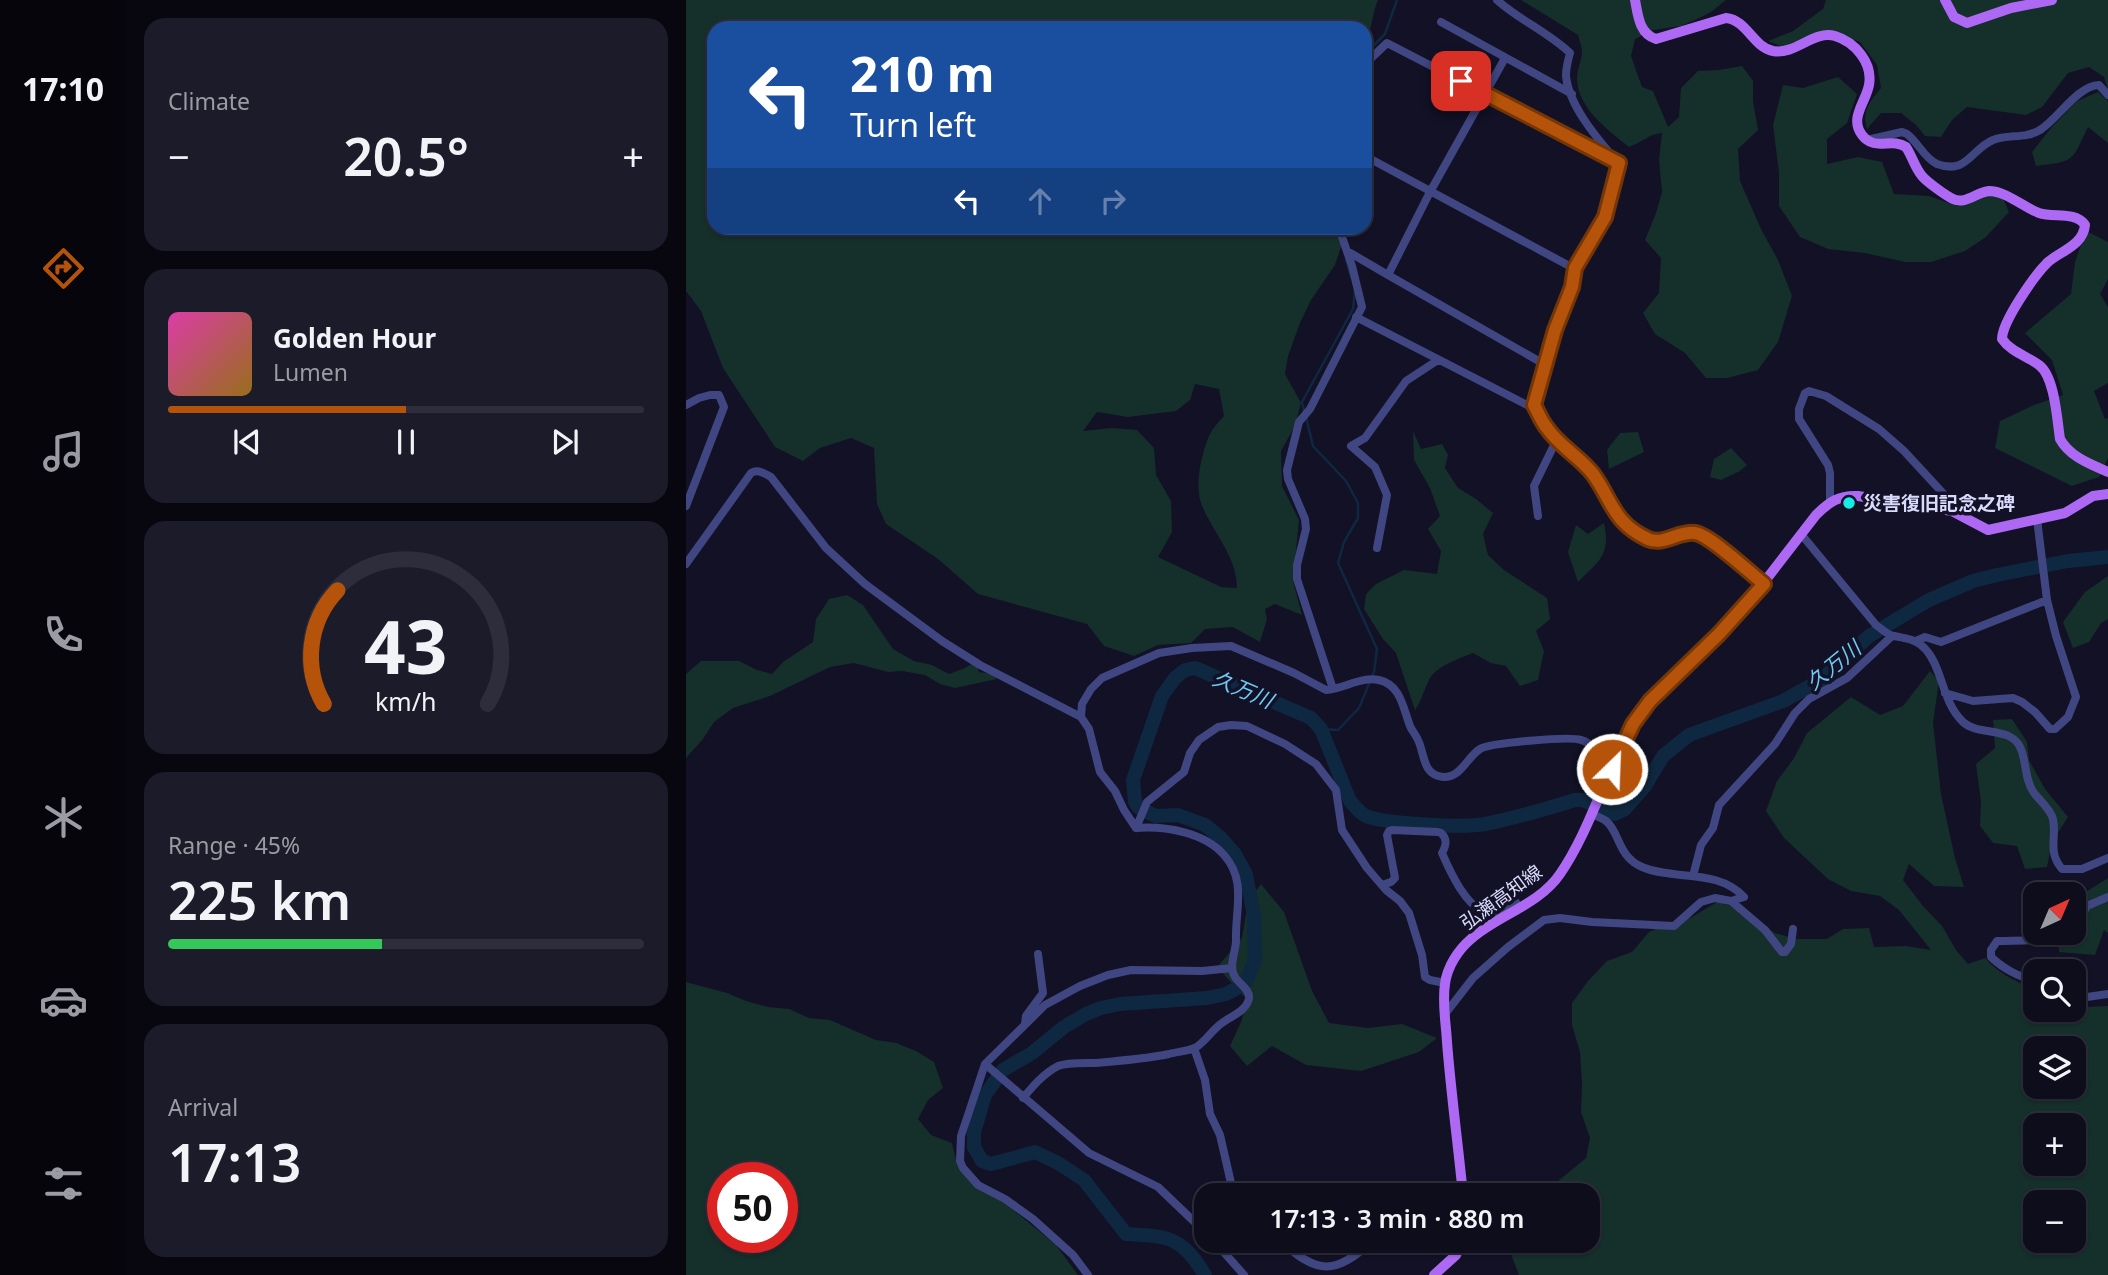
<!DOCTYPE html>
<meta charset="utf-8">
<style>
:root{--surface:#0e0d1c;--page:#1c1b29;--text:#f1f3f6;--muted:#9b9ca3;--line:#2e2d3b;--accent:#b45309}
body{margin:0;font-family:"Noto Sans","Noto Sans JP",sans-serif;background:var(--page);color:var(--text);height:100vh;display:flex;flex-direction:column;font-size:26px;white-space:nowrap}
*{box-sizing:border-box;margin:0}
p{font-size:23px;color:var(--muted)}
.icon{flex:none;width:38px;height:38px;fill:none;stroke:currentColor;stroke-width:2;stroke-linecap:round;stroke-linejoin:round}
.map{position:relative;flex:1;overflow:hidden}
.side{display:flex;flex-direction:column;gap:18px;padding:18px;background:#08070f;width:560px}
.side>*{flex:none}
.guide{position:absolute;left:21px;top:21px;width:665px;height:214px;border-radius:21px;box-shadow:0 2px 5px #0004,0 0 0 2px var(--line);background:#1a4fa0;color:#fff;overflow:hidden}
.needle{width:46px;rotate:44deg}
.controls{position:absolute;left:1337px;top:882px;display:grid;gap:14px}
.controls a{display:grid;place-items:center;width:63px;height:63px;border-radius:14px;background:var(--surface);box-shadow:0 2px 5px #0004,0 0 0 2px var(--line);font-size:35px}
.speed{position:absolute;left:21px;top:1162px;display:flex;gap:14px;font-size:35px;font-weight:700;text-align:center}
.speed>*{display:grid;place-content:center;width:91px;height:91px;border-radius:50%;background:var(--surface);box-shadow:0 2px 5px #0004,0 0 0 2px var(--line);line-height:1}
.speed .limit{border:10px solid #d22;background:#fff;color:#111}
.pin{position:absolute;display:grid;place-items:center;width:60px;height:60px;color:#fff;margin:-30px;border-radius:14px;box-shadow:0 4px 10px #0006}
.me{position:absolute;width:77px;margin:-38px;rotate:24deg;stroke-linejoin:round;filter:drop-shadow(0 0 5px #0008)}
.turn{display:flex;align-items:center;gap:24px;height:147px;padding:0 28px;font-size:32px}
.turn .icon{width:91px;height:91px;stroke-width:2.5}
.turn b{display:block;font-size:49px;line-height:60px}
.lanes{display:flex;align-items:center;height:66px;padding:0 28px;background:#0003;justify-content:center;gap:35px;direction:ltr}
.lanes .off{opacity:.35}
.big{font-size:52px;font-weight:600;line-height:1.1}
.side .widget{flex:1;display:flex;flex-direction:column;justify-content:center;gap:10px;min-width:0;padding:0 24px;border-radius:21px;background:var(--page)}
.side .dial{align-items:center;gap:0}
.dial svg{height:182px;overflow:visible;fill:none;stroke:var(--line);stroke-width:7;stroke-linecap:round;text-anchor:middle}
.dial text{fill:var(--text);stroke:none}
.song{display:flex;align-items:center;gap:21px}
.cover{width:84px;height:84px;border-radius:10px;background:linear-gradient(135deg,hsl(320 70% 55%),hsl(40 70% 35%))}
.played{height:7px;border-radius:4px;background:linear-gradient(90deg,var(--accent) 50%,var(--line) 50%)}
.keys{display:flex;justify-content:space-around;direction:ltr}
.heat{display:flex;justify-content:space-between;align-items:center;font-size:38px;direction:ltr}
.charge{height:10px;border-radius:5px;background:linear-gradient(90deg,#34c759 45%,var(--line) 0)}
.trip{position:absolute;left:508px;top:1183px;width:406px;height:70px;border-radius:21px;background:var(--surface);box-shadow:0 2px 5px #0004,0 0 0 2px var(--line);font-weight:600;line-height:70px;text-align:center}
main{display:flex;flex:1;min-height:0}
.tabs{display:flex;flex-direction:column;width:126px;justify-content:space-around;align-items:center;background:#06050b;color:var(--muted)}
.tabs .icon{width:49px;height:49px}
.tabs .active{color:var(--accent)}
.tabs b{font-size:32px;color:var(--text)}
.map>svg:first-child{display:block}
.green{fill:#152f2b;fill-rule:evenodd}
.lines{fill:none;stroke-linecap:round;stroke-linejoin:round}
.stream{stroke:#0f2841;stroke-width:2.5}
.river{stroke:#0f2841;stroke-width:14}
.minor{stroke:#404681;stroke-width:8}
.major{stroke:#ad69f3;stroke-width:10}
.route-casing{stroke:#753606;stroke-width:18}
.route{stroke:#b45309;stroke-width:12}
.poi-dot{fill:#15ece5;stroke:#121126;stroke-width:2.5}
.labels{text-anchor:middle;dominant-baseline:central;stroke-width:7;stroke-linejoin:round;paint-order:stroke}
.poi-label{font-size:19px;font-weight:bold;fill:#d9dafc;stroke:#121126;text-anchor:start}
.street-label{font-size:19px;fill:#d9dafc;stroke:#121126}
.water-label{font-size:21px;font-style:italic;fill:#6fc8f4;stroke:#121126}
</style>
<main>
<nav class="tabs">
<b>17:10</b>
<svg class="icon active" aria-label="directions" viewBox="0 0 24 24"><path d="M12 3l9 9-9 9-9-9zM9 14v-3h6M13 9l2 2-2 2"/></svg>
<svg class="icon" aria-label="music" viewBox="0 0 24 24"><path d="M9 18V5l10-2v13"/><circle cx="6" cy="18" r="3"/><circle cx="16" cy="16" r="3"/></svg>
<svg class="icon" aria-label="phone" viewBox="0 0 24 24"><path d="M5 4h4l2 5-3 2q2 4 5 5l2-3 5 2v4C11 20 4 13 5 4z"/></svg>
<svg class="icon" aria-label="climate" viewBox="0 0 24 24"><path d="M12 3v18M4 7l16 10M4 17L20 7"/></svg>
<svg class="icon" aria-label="car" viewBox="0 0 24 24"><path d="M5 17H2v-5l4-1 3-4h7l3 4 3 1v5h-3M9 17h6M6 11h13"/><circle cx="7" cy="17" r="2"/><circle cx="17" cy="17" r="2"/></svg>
<svg class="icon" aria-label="filters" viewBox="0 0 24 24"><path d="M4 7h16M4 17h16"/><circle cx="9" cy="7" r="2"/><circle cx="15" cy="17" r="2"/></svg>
</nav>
<section class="side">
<div class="widget"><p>Climate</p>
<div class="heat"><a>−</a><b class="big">20.5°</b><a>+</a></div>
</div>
<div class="widget">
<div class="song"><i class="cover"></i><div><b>Golden Hour</b><p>Lumen</p></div></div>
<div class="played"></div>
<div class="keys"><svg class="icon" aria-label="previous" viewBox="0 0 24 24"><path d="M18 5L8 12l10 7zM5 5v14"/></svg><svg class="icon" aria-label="pause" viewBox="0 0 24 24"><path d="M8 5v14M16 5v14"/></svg><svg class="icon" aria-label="next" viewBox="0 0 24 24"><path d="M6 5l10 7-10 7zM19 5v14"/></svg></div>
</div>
<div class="widget dial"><svg viewBox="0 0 100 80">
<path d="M14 69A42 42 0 1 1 86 69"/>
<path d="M14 69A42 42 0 0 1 20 19" stroke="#b45309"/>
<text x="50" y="56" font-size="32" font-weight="700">43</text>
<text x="50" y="72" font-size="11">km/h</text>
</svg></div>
<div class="widget"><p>Range · 45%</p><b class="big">225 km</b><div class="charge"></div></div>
<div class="widget"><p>Arrival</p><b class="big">17:13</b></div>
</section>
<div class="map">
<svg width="1422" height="1275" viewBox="0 0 1422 1275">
<rect width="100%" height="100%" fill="#121126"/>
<path class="green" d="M0 0H692C686 13 687 28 679 40V28H28V228H649L656 244 649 265 625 300 614 323 602 356 599 374 615 403 609 426 595 451 596 486 613 520 607 581 616 615 589 604 579 609 581 619 574 642 547 627 519 629 505 643 472 645 448 656 418 646 401 624 292 594 252 559 200 524 191 504 188 448 165 438 134 448 117 461 89 447 37 368 15 311 0 291ZM509 384 533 389 538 416C524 431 523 434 517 454 513 469 510 487 515 503 526 532 551 556 551 588L535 587 472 557 486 532 485 501 470 475 468 448 451 430 426 428 397 431 411 412 442 417 490 411 504 400Z
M835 0H1040L1025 12 1009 20 995 26 967 30 949 39 945 56 956 87 967 91 982 127 993 117 995 88 1012 71 1033 70 1056 66 1067 81V101L1072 130 1052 149 1054 181 1075 229 1092 260 1106 296 1092 342 1072 370 1041 378H1020L999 353 969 334 957 313 973 293 975 258 959 240 970 213 976 192 973 159 976 133C963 134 955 143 943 147 922 130 891 108 891 78 891 69 896 60 896 51 896 46 893 40 892 35Z
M1140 0H1422V90L1418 77 1403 67 1382 73 1356 107 1340 115 1281 107 1266 120 1255 137 1239 136 1230 125 1215 113H1195L1181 129C1175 112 1184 101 1195 88L1191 65 1174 42 1154 35 1097 47 1082 41 1107 31 1137 9Z
M1152 77 1171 94 1161 123 1141 139V164L1172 157 1196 162 1208 194 1243 196 1271 206 1296 195 1316 196 1323 212 1300 237 1279 251 1245 262H1219L1179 253 1142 249 1114 237 1093 206V173L1087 125 1097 85 1117 88Z
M1412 92 1422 101V143L1402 127C1385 162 1390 161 1350 166L1346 152 1365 128 1391 101Z
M1400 231 1422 242V279L1414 294 1422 307V383L1408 391 1419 419 1422 418V458L1413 477 1386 486 1309 448 1314 421 1348 405 1377 395 1366 360 1339 333 1385 294 1389 262Z
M727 431 735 449 756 444 762 455 759 468 772 488 790 499 807 513 797 534 802 555 818 570 861 598 864 619 850 631 858 651 852 680 834 686 820 666 805 663 787 653C774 658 757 664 747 674 741 680 736 701 729 710L710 653 697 639 678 609 680 594 690 584 718 570 751 574 755 551 742 529 754 516 744 488 728 460Z
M952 432 958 452 923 469 921 450 934 433Z
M1045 448 1061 465 1054 471 1035 480 1024 477 1028 459Z
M918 523C925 555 913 561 892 582L882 552 890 525 902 534Z
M1422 576V619L1415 623 1403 642 1387 648 1377 622 1399 592Z
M161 595 177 605 207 649 228 661 246 665 263 674 279 668 290 661 293 672 306 674 311 679 269 688 254 684 239 675 216 671 202 672 168 663 144 667 84 696 47 708 28 722 17 739 0 758V674L15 661H53L71 670 86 674 97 662 127 642 130 619 143 599Z
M1244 671 1253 681 1247 723 1255 794 1269 858 1278 887 1248 886 1223 864 1217 880 1237 906 1256 926 1270 950 1282 964 1299 958C1312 973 1330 982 1349 989V1010H1388V1003L1400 1007 1422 1006V1275H833L826 1257 828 1241H901V1195H855L900 1158 904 1138 895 1112 896 1083 894 1052 886 1025V1003L902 981 921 961 946 952 963 932 981 924 1006 917 1031 902 1053 908 1089 933 1110 939H1141L1157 929 1183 928 1188 947 1220 946 1245 950 1213 910 1194 896 1165 891 1142 879 1098 838 1080 811 1091 781 1108 758 1121 733 1165 697 1194 715 1217 706ZM1349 1048H1388V1087H1349ZM1349 1125H1388V1164H1349ZM1349 1202H1388V1241H1349Z
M1326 719 1341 742 1343 760 1359 789 1382 817 1366 842 1361 867 1339 869 1331 846 1307 843 1294 826 1295 802 1290 764 1309 748 1307 720Z
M1422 878V933L1418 930 1409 955 1373 952 1372 933H1388L1399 918 1395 895Z
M575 884 598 912 626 991 643 1023 682 1028 716 1024 751 1038 733 1052 675 1071 620 1065 586 1046 561 1066 544 1046 555 1022 561 1000 531 967 556 938 562 901Z
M0 982 41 993 60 1001 82 1007 103 1009 123 1018 144 1020 190 1040 210 1043 230 1051 248 1062 257 1088 242 1100 232 1119 245 1135 266 1143 271 1164 370 1245 392 1275H0ZM37 1178H96V1237H37Z"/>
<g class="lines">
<path class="stream" d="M679 54 699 34 711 0
M648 228 652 237
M660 260 665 277
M618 411 616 402 667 309 669 291
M620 417 627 446 660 481 672 503V518L658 542 652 563 691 649 688 672 673 708 652 730 635 729"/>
<path class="river" d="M519 1275C496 1237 483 1236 440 1234L398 1180 372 1163 349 1152 305 1164 296 1161 288 1147V1132L299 1095 317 1070 346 1053 378 1027 400 1014 415 1008 434 1004 521 998 540 994 557 985 561 980 569 959 568 916 560 874 549 854 535 838 519 825 492 815 469 816 452 807 449 802 447 780 476 696 489 678 499 670 509 668 625 718 635 729 664 801C669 806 673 813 680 816 700 824 777 828 799 824 830 818 860 809 889 800H897L929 814 939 809 959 786 977 756 1003 735 1097 701 1135 680 1183 636 1243 600 1287 581 1311 575 1382 561 1422 557"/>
<path class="minor" d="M811 0C833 20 862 32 884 53 882 60 880 68 880 76 883 105 909 136 928 158
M755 22 886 94
M819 58 744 192 702 275 858 364
M679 64 701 43 933 163
M1181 140 1216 132 1221 134C1232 142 1238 158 1251 164 1281 175 1285 149 1307 140 1323 134 1339 139 1354 130 1373 118 1391 86 1413 85L1422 95
M679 156 889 269
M933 163 919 217 889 269 886 287 869 330 848 405C852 412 855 421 861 428 873 446 894 457 907 474 927 500 927 522 962 539 977 546 992 531 1009 533 1025 535 1064 573 1078 584
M661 251 702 275
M670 317 841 405H848
M0 405 13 398 24 395H33L38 407 0 506
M1144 503V473L1142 465 1113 419V409L1119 393 1123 391 1140 396 1193 429 1218 451 1266 503V511
M852 516 848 486 871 439
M1115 534 1190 625C1196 629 1201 635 1208 636 1222 639 1231 639 1241 651 1257 670 1256 702 1277 722 1292 736 1324 726 1334 747 1341 761 1338 779 1348 793 1354 801 1364 808 1367 819 1371 838 1361 851 1376 869H1396L1422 858
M691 548 701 495 689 467 665 446 679 438 720 381 752 360
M0 564 65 473C72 469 78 473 85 477L140 548 179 584 256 641 294 665 395 717 403 729 414 772 429 791 438 810 450 828C479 826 518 832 538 855 561 881 549 909 550 940 550 952 542 966 549 977 553 984 564 989 563 998 561 1011 545 1016 536 1023 526 1030 519 1042 509 1048 502 1051 490 1052 483 1054 459 1059 433 1061 409 1063 398 1063 382 1062 372 1066 357 1074 347 1086 337 1098
M1230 641 1239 637 1255 642 1361 600
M647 689 611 579V565L620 529 619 519 602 479 601 470 613 422 624 409 676 307 666 266 653 228
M1259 693 1287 701 1327 698 1336 702 1349 712 1364 729H1369L1382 717 1390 697 1370 636 1361 600 1351 519
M395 717 396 704 405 689 416 678 473 653 506 648 545 646 608 673 640 690C657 689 676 676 693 680 715 685 717 708 724 726 726 731 730 735 732 740 739 754 736 775 757 777 775 778 781 757 794 749 804 743 883 736 895 740 908 743 918 760 926 769
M905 814C910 816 916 818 920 821 934 832 931 856 956 867 989 881 1031 868 1058 897L1045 901
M450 828 461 802 498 772 504 753 513 740 532 727 545 725 561 726 599 744 630 764 650 790 656 830 681 868 700 890 714 901 723 913 736 955 739 977 744 980 759 983
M1007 876 1015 845 1027 828 1033 805 1089 744 1109 713 1123 699 1161 678 1206 636
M696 885 705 882 709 878 701 835 703 831 706 830 752 832 755 833C762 839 760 846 756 853 766 876 779 904 802 916L829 901 833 907
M1388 929 1401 906 1422 897
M1349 981C1332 976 1319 970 1305 957V950L1311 941C1334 940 1362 942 1383 933
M1388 994 1401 997 1422 994
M759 1014 787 978 822 947 858 920 874 918 906 922 988 926 1015 902 1029 898 1045 901 1079 930 1096 952H1099L1105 944 1107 929
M339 1024 340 1016 357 993 352 954
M508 1048 519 1080 524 1114 534 1135 545 1183 553 1195
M299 1064 403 1153 472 1187 520 1233
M528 1241 558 1275
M595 1241C631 1275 650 1275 686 1241
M402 1275 387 1255 347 1219 319 1199 292 1185 277 1168 274 1161 275 1136 299 1064 359 1005 394 986 422 975 445 970 516 971 546 968"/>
<path class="major" d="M949 0C952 15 953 34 970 39L1040 18C1061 20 1067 47 1087 51 1110 55 1127 30 1149 36 1169 42 1187 63 1183 85 1180 102 1163 118 1176 135 1189 152 1205 137 1220 147 1226 156 1229 168 1236 176 1241 182 1259 195 1267 199 1279 205 1291 192 1303 191 1320 191 1337 207 1353 213 1368 218 1389 211 1399 225 1397 246 1374 251 1361 263 1348 276 1316 322 1316 339 1325 352 1341 356 1353 365 1369 377 1371 420 1374 439 1384 457 1404 464 1422 472
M1259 0 1268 17 1281 23 1325 8 1366 0
M777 1195C772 1144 765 1093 761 1042 760 1023 756 1003 759 984 761 967 772 950 785 939 812 915 853 905 874 874 911 820 923 752 964 701L1062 603 1130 515C1143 502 1153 495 1172 496L1266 511 1302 530 1379 513 1407 496 1422 494
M748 1275 770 1255 777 1241"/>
</g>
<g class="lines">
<g class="route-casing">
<path id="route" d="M775 81 933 163 919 217 889 268 886 287 869 330 848 405C852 412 855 421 861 428 873 446 894 457 907 474 926 500 927 523 962 539 977 546 992 531 1009 533 1024 535 1064 573 1078 584L1033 634 964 701 947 724 926 769"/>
</g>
<use href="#route" class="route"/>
</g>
<circle class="poi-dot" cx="1163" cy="503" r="7"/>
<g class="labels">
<g class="poi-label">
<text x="1177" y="503">災害復旧記念之碑</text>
</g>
<g class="street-label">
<text transform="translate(815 897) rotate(-36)">弘瀬高知線</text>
</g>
<g class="water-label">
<text transform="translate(1147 665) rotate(-39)">久万川</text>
<text transform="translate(557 689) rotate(23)">久万川</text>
</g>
</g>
</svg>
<div class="controls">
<a><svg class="needle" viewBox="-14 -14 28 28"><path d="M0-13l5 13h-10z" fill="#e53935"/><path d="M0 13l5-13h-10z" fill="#9b9ca3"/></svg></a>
<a><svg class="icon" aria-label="search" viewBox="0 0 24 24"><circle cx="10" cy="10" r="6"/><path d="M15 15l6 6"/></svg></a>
<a><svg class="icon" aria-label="layers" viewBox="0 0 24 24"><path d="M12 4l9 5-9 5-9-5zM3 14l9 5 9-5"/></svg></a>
<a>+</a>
<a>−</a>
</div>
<div class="speed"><div class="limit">50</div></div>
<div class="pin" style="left:775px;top:81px;background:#d93025"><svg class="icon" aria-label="arrive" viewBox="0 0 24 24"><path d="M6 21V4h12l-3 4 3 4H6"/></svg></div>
<svg class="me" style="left:926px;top:769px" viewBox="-20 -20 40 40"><circle r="17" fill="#b45309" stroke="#fff" stroke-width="3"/><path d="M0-11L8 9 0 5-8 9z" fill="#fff"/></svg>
<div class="trip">17:13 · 3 min · 880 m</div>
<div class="guide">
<div class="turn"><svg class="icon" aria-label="left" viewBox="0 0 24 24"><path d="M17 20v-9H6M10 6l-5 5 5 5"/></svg><div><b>210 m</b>Turn left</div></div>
<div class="lanes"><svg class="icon" aria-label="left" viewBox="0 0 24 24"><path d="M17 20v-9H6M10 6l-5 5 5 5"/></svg><svg class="icon off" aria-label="ahead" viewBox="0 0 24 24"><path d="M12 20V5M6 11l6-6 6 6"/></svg><svg class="icon off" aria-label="right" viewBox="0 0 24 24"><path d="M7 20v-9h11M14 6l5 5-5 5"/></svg></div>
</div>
</div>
</main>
